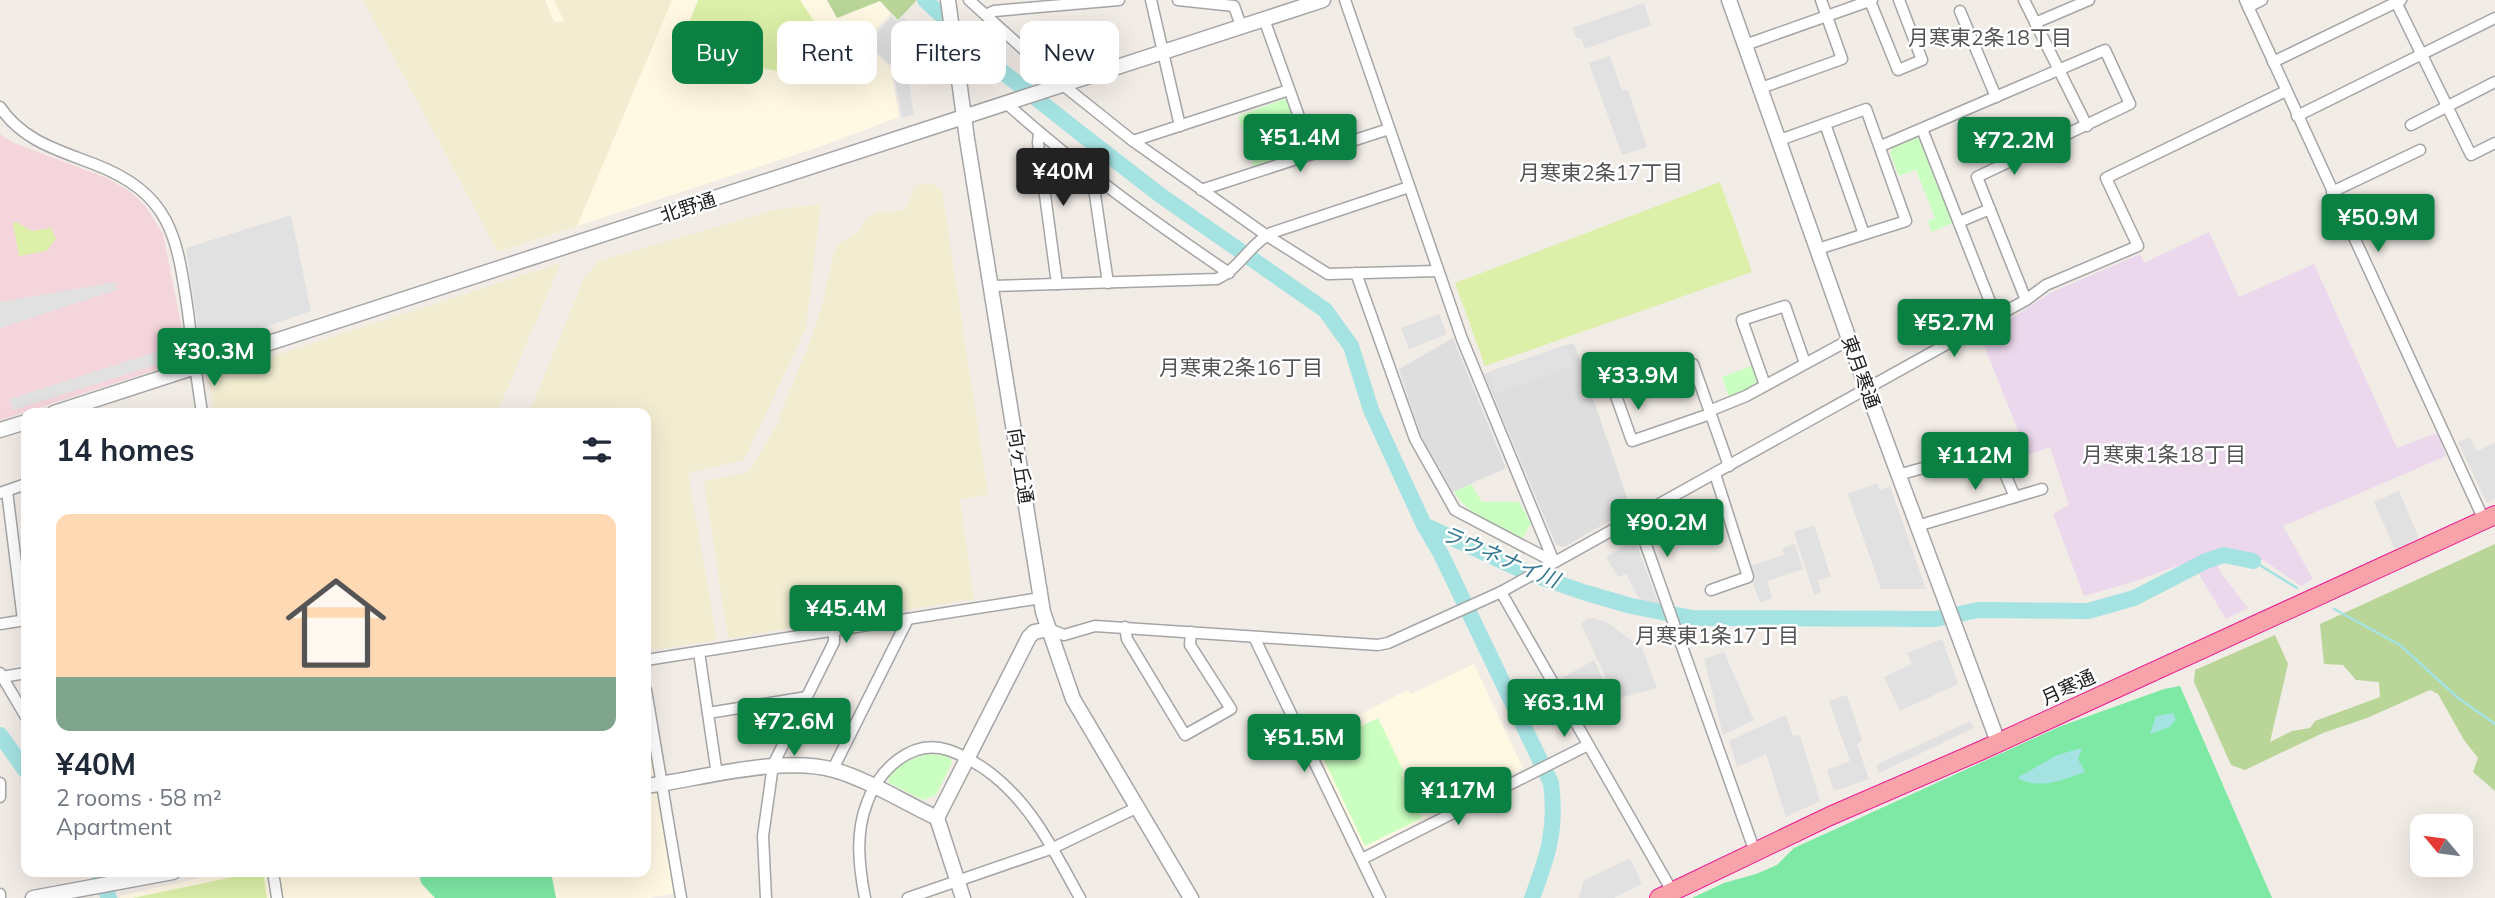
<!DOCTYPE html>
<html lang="en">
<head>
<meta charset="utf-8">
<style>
  body { margin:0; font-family:Mulish,"Noto Sans JP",sans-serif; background:#f2f2f3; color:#1f2937; height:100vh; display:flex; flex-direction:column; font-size:26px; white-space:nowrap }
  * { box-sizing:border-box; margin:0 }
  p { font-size:23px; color:#747a83 }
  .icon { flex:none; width:38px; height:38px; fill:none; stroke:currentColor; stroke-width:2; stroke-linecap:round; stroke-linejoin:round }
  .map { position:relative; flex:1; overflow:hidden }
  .details { position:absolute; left:21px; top:408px; width:630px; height:469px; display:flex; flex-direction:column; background:#fff; border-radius:14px; box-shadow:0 7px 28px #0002 }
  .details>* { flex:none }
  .guide { position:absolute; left:672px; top:21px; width:665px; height:63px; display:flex; gap:14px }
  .needle { width:46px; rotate:299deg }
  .buttons { position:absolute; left:2410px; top:814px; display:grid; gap:14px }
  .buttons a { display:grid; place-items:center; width:63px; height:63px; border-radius:14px; background:#fff; box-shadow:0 7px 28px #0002; font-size:35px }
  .price { position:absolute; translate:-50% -60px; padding:0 16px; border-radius:7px; background:#0b8043; color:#fff; font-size:23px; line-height:46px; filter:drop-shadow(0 2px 4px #0008) }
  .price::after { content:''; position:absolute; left:50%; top:42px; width:21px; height:16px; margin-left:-10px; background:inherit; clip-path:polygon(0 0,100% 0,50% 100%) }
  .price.selected { background:#222; color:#fff }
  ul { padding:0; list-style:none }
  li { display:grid; align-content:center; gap:14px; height:371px; padding:0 35px }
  li span { display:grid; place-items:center; height:217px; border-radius:14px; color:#555 }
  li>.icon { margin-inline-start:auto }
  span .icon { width:126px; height:126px; fill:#fffc; stroke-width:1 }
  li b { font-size:30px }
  h2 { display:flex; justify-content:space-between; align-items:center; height:84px; padding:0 35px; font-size:30px }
  .tag { padding:0 24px; border-radius:14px; background:#fff; box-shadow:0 7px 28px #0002; font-size:24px; line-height:63px }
  .tag.selected { background:#0b8043; color:#fff }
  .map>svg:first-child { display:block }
  .residential { fill:#dfdede }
  .commercial { fill:#f4d5db }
  .industrial { fill:#ebd8ec }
  .education { fill:#fff8e3 }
  .farmland { fill:#f2ecd1 }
  .grass { fill:#ddf0a9 }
  .forest { fill:#b9d598 }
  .park { fill:#cbffc1 }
  .pitch { fill:#7ee8a5 }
  .parking { fill:#e1e1e1 }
  .water { fill:#a4e3e2 }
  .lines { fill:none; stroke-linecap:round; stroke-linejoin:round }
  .stream { stroke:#a4e3e2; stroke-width:2.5 }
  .river { stroke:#a4e3e2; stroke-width:16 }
  .minor-casing { stroke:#a5a5a5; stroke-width:13 }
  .tertiary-casing { stroke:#a5a5a5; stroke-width:17 }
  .trunk-casing { stroke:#ec1894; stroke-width:20 }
  .minor { stroke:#fff; stroke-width:10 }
  .tertiary { stroke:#fff; stroke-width:14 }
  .trunk { stroke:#f8a3aa; stroke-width:18 }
  .labels { text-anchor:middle; stroke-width:5; stroke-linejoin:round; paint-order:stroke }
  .street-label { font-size:19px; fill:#212121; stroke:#fff }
  .neighbourhood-label { font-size:21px; fill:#545454; stroke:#fff }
  .water-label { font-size:21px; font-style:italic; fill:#367990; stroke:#fff }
</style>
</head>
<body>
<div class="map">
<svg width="2495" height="898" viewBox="0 0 2495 898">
  <rect width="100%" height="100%" fill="#f2ece7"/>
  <g class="residential">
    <path d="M1453,338L1506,468L1453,492L1420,434L1399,369Z"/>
    <path d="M1574,343L1631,509L1564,547L1556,545L1484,374Z"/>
  </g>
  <path class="commercial" d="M0,134L14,143L107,178L132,193L146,207L163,234L188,360L0,420Z"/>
  <path class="industrial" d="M2209,232L2239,297L2314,264L2397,448L2437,433L2446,456L2283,526L2313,579L2301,586L2266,562L2241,551L2227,549L2212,552L2221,573L2248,608L2226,619L2191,561L2133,582L2084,596L2053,514L2069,505L2050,447L2028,455L1981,338L2050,293L2140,254L2144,263Z"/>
  <g class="education">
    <path d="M364,0H880L890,14L864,42L891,69L899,117L822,146L498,252Z"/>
    <path d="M1474,664L1523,768L1365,849L1361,847L1312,740L1407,690L1411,694Z"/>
    <path d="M646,704L680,892L650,898H120V896L225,872H646Z"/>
  </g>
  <g class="farmland">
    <path d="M363,0H545L554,22L564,21L554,0H672L577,226L498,252Z"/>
    <path d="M924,183L935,185L942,190L988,494L960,500L974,599L778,630L728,639L704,481L749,472L780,420L779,417L812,337L822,306L833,256L839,243L858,232L866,219L876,212L901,211L907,207L915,186Z"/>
    <path d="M821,204L806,328L744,460L688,473L717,640L646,651V413H529L584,278L599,261L774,210Z"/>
    <path d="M561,263L497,413H214L208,377Z"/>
  </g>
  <g class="grass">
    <path d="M698,0H800L839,60L837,66L816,79L678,51Z"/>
    <path d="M1720,182L1752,272L1485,366L1455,283Z"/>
    <path d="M16,222L32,231L51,228L56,239L46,251L19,256L13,223Z"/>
    <path d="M257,872H263L267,898H133Z"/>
  </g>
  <g class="forest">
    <path d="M827,0H917L898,20L880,1L837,18Z"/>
    <path d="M2495,544V791L2473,772L2478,758L2464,740L2438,694L2430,690L2367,718L2323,733L2245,770L2231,765L2194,682L2195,670L2275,635L2288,664L2270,742L2292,731L2310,728L2315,721L2380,697L2379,682L2356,680L2343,665L2324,664L2320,624Z"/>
  </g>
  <g class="park">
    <path d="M1285,99L1289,101L1306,148L1304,151L1254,167L1238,116Z"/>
    <path d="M1918,137L1955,222L1932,232L1928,221L1935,218L1916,170L1899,176L1890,153L1892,148Z"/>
    <path d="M1754,365L1760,381C1753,390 1740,394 1729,397L1722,377Z"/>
    <path d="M1471,484L1482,502H1519L1531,523L1522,539C1498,527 1468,516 1454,492Z"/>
    <path d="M1378,718L1404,772L1401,774L1422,818L1365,846L1318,747Z"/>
    <path d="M930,754L949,756L952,763L936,795L923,800L889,783L888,776C901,763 912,757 930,754Z"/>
  </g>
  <g class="pitch">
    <path d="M2180,686L2272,898H1692L1724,883L1756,874L1777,865L1794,848L2061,726L2164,689Z"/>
    <path d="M419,872H551L556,898H435L421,883Z"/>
  </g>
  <g class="parking">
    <path d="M1644,3L1651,25L1585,49L1581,38L1577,39L1572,28Z"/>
    <path d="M892,16L897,22L903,17L942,53L938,57L905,63L914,115L902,118L892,66L868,43Z"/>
    <path d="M1610,56L1622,91L1628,90L1647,147L1622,155L1589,63Z"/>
    <path d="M291,215L311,311L201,349L186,248Z"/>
    <path d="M116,282L117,290L0,328V302Z"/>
    <path d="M1439,314L1447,334L1409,349L1401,328Z"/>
    <path d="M181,344L185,356L13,410L10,399Z"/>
    <path d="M1566,345L1573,366L1495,393L1488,372Z"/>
    <path d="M2470,437L2477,451L2495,443V499L2487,503L2458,442Z"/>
    <path d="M1877,483L1880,490L1890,486L1926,589H1881L1848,494Z"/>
    <path d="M2399,491L2419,538L2395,549L2374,502Z"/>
    <path d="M1814,525L1831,577L1818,580L1821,592L1814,595L1794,532Z"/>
    <path d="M1635,541L1660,607L1641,602L1626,574L1618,577L1606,557Z"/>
    <path d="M1795,544L1803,569L1767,581L1772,598L1760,603L1752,581L1756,580L1751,566L1784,555L1782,548Z"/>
    <path d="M1589,618H1595L1609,624L1642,648L1657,688L1616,699L1581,624Z"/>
    <path d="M1942,639L1958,684L1900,711L1884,677L1912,664L1907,653Z"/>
    <path d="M1724,652L1754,720L1723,735L1704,659Z"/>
    <path d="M1594,660L1613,701L1581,720L1559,680Z"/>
    <path d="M1847,695L1862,741L1857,744L1869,779L1834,791L1827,770L1850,761L1829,701Z"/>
    <path d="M1786,715L1793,736L1800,735L1820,801L1786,817L1766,754L1737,767L1729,741Z"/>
    <path d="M1970,721L1974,728L1879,773L1876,765Z"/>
    <path d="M1630,858L1642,884L1614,898H1579L1584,880Z"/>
  </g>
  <g class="water">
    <path d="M2173,713L2176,719L2170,727L2150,734L2156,716Z"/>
    <path d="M2082,748L2078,759L2085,772C2062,780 2041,790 2017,778L2057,755Z"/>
  </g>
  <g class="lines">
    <g class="stream">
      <path d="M2253,561L2297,588"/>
      <path d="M2334,609L2400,645L2457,697L2495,724"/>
    </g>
    <g class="river">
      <path d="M925,0L994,65L1080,133L1160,195L1325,310L1351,346L1371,410L1424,525L1441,554L1551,783C1557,829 1548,856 1532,898"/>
      <path d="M1424,525L1526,572L1583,592L1631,606L1692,618L1936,619L1978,610L2088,611L2134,598L2206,561L2224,555L2253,561"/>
      <path d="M0,735L26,771"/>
      <path d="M98,872L109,898"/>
    </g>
    <defs>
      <g id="minor">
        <path d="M969,0L1063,85L1133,141L1266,235L1328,274L1437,271"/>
        <path d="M1151,0L1180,126"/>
        <path d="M1178,0L1234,6L1241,26"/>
        <path d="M1345,0L1462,339L1554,562"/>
        <path d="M2024,0L2087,126"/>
        <path d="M2245,0L2484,520"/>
        <path d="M2395,0L2471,155L2495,143"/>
        <path d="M1870,1L1898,70L1922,60L1899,0"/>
        <path d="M2248,7L2262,0"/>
        <path d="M1960,11L1996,97"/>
        <path d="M986,15L994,11L1119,0"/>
        <path d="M1264,19L1312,153"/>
        <path d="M2035,23L2089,0"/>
        <path d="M1745,45L1872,0"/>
        <path d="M2273,62L2401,0"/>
        <path d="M1761,88L1842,59L1821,0"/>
        <path d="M1006,103C1076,166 1151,220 1229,273"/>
        <path d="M0,107C23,141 58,150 94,164C172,194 177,237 188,312C192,346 197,379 202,413"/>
        <path d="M2297,116L2495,18"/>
        <path d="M1825,124L1864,234"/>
        <path d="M2411,125L2495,82"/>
        <path d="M1922,129L1996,317"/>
        <path d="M1039,133L1038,143L1057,284"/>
        <path d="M1780,140L1866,109L1906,221L1818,249"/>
        <path d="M1133,141L1289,90"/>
        <path d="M1881,146L2105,50L2130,104L1977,177L2026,300"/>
        <path d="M1095,179L1094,188L1108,283"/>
        <path d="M1201,190L1389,129"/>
        <path d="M2332,192L2420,150"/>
        <path d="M1959,222L1990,209"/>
        <path d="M1356,273L1415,439L1455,510L1554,562"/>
        <path d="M993,286L1217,279C1239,269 1250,244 1271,233L1409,187"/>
        <path d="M1765,385L1742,320L1785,306L1805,363"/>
        <path d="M1709,411L1746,396L1849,340"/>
        <path d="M1710,414L1632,441L1615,393L1693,364L1729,466"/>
        <path d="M1898,475L1994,448L2015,497"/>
        <path d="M7,491L23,620"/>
        <path d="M0,493L26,484"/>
        <path d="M1636,517L1755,852"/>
        <path d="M1917,526L2042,489"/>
        <path d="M1711,590L1748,577L1715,474"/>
        <path d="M1501,592L1672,891"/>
        <path d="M0,624L26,620"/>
        <path d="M1125,627L1127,639L1185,735L1231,709L1190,645L1191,632"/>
        <path d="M1049,629L1064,635L1095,626L1378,645L1388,643L1501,592L2026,300L2046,285L2138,246L2106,178L2286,91"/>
        <path d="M1254,637L1380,898"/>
        <path d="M699,652L717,775"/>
        <path d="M646,660L1041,598"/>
        <path d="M0,673L26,717"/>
        <path d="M2,677L26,673"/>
        <path d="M646,690L681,898"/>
        <path d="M708,713L807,697"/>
        <path d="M833,769L908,619"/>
        <path d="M0,783V797"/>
        <path d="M1362,859L1588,745"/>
        <path d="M273,872L277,898"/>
        <path d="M0,894V898"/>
        <path d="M766,898L763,836L773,765L834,642V631"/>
        <path d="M865,898C859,867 855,833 867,803C878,771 911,738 948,750C963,755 982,766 994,776C1034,808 1056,855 1080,898"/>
        <path d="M908,898L1053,848L1136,808"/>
      </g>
      <g id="tertiary">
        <path d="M948,0L967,139L1043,612L1073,699L1191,898"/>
        <path d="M1729,0L1867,390L1998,742"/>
        <path d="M54,413L1323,0"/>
        <path d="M0,430L26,422"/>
        <path d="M646,786C699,779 783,755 834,770C867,779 905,803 937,818L1029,637L1034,632L1049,629"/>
        <path d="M937,818L963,898"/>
        <path d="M33,898L173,872"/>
      </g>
      <path id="trunk" d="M1659,898L1830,816L1980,751L2495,515"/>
    </defs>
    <use href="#minor" class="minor-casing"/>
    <use href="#tertiary" class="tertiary-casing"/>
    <use href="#trunk" class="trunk-casing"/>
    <use href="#minor" class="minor"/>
    <use href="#tertiary" class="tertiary"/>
    <use href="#trunk" class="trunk"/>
  </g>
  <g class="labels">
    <g class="street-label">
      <text transform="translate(688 207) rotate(-18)" y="7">北野通</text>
      <text transform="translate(1861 372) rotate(70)" y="7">東月寒通</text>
      <text transform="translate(1021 466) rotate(81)" y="7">向ヶ丘通</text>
      <text transform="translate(2068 687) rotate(-25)" y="7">月寒通</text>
    </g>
    <g class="neighbourhood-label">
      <text x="1990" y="45">月寒東2条18丁目</text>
      <text x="1601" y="180">月寒東2条17丁目</text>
      <text x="1241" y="375">月寒東2条16丁目</text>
      <text x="2164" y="462">月寒東1条18丁目</text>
      <text x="1717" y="643">月寒東1条17丁目</text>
    </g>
    <g class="water-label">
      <text transform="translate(1500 557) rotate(23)" y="7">ラウネナイ川</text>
    </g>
  </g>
</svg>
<div class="buttons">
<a><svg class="needle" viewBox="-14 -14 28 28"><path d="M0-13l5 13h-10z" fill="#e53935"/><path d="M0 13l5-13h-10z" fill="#747a83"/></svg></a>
</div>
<b class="price" style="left:1300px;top:174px">¥51.4M</b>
<b class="price" style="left:2014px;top:177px">¥72.2M</b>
<b class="price selected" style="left:1063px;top:208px">¥40M</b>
<b class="price" style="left:2378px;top:254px">¥50.9M</b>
<b class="price" style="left:1954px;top:359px">¥52.7M</b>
<b class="price" style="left:214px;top:388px">¥30.3M</b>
<b class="price" style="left:1638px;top:412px">¥33.9M</b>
<b class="price" style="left:1975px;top:492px">¥112M</b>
<b class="price" style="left:1667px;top:559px">¥90.2M</b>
<b class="price" style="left:846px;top:645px">¥45.4M</b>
<b class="price" style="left:1564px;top:739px">¥63.1M</b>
<b class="price" style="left:794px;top:758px">¥72.6M</b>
<b class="price" style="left:1304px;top:774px">¥51.5M</b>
<b class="price" style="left:1458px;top:827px">¥117M</b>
<div class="guide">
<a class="tag selected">Buy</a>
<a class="tag">Rent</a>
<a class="tag">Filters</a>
<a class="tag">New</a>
</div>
<section class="details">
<h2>14 homes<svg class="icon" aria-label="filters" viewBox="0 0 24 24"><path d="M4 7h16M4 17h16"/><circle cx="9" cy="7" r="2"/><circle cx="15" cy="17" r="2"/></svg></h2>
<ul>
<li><span style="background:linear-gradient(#ffd9b3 75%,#7fa58c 0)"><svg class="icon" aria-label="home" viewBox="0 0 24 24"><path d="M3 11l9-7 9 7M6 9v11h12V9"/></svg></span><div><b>¥40M</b><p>2 rooms · 58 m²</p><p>Apartment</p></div></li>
</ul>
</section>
</div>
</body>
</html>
